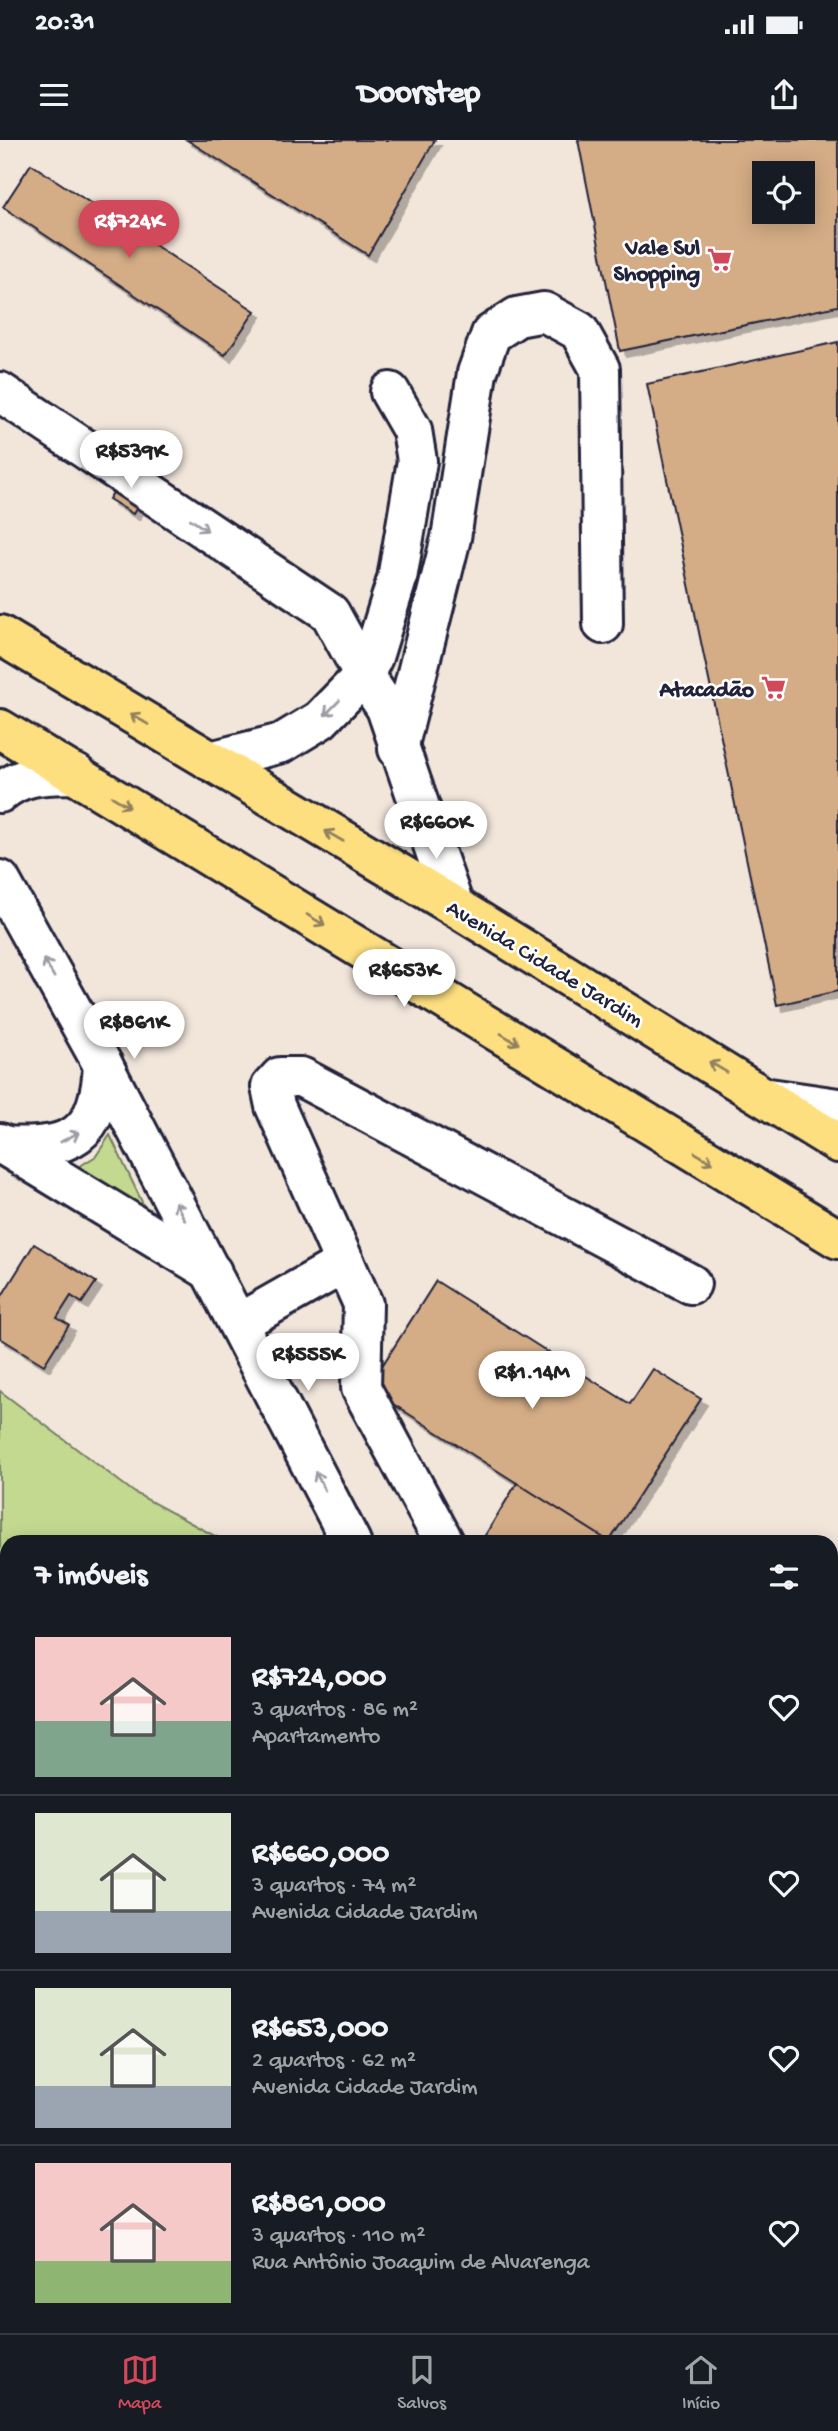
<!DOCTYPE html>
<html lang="pt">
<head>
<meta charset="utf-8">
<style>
  body { margin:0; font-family:"Gochi Hand",sans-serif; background:#242831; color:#f1f3f6; height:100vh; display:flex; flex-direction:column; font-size:26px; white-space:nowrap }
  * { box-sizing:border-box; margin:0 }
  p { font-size:23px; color:#9ea1a6 }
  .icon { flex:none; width:38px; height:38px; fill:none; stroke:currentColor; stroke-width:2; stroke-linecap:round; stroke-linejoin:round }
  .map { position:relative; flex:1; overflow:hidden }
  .drawer { position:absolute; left:0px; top:1395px; width:838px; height:800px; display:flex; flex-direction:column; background:#171b24; border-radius:21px 21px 0 0; box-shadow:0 4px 18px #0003 }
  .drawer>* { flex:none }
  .fabs { position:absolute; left:752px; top:21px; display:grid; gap:14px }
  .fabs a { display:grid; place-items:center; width:63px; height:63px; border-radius:0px; background:#171b24; box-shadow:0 4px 18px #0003; font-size:35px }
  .price { position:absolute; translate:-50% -60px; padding:0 16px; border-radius:24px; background:#fff; color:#222; font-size:23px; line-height:46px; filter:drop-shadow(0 2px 4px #0008) }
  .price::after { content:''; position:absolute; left:50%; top:42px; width:21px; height:16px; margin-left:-10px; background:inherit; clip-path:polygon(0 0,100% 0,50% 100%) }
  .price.current { background:#d1495b; color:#fff }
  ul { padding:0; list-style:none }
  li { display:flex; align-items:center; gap:21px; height:175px; padding:0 35px }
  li+li { border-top:2px solid #363941 }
  li span { display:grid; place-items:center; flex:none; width:196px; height:140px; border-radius:0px; color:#555 }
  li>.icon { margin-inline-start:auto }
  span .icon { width:84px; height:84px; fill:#fffc; stroke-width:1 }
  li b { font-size:30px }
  h2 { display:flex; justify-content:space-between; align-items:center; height:84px; padding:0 35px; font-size:30px }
  .status { display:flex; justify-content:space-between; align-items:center; height:49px; padding:0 35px; background:#171b24; direction:ltr }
  .status svg { height:19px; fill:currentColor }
  header { display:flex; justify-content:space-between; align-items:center; height:91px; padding:0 35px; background:#171b24; font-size:32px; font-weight:700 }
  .menu { display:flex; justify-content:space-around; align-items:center; height:98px; border-top:2px solid #363941; background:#171b24; font-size:19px; color:#9ea1a6 }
  .menu a { display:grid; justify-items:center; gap:4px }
  .menu .current { color:#d1495b }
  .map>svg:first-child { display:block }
  .green { fill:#c3d98f; stroke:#727e65; stroke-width:2 }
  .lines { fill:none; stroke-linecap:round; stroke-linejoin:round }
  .stream { stroke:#60919f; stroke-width:10 }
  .building { fill:#d4ad86; stroke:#22223b; stroke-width:2; fill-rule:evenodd; filter:url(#shadow) }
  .minor-casing { stroke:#22223b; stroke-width:44 }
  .major-casing { stroke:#22223b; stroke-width:44 }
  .highway-casing { stroke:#22223b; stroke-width:44 }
  .minor { stroke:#fff; stroke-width:38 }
  .major { stroke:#fedf80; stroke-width:38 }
  .highway { stroke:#fedf80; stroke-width:38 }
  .oneway { stroke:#9c9ca7 }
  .oneway2 { stroke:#90805e }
  .labels { text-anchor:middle; stroke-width:5; stroke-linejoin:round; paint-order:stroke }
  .poi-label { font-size:23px; font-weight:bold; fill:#22223b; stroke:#fff; text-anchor:end }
  .street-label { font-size:23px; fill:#22223b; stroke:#fff }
</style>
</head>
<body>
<div class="status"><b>20:31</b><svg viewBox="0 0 49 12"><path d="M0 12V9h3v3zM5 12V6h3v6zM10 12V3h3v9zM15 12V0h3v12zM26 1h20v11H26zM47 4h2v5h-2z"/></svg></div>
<header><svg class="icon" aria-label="menu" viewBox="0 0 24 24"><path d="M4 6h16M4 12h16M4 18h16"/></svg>Doorstep<svg class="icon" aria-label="share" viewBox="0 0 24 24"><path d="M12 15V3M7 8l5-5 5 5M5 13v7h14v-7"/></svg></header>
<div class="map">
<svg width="838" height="2193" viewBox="0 0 838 2193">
  <defs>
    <filter id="shadow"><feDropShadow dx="6" dy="6" stdDeviation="0" flood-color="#0004"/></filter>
  </defs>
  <rect width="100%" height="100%" fill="#f2e6db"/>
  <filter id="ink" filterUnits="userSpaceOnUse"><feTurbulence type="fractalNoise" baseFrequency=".0143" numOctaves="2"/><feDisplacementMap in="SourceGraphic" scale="14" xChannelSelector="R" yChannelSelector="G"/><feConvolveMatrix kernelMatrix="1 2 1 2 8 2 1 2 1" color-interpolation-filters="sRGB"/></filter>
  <g filter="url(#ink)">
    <g class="green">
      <path d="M110,995L153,1085L69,1033L96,1016Z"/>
      <path d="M0,1251L135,1353L226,1402H7V1419L0,1414Z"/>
      <path d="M7,1850V2143L0,2154V1859Z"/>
    </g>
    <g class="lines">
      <g class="stream">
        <path d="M0,1539L7,1543"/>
        <path d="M831,2051L838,2055"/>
      </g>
    </g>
    <g class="building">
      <path d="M187,0H435L368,115Z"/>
      <path d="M578,0H838V166L620,211ZM765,33H803V72H765Z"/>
      <path d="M31,24L255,171L225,215L3,67Z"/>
      <path d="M838,202V851L777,865L647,244Z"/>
      <path d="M130,326L153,340L133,374L109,359Z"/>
      <path d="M34,1104L96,1142L82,1163L71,1156L57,1178L69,1185L44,1225L0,1198V1159Z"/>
      <path d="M436,1141L630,1264L653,1229L701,1259L609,1402L368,1248Z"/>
      <path d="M517,1343L610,1402H481Z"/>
      <path d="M831,1542L838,1546V1568L831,1578Z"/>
      <path d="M95,2188H247L244,2193H99Z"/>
    </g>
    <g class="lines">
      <defs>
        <g id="minor">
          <path d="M0,252L330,473L364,535L320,580L282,603L210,621"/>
          <path d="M390,252L412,290L417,321L397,439L373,517L364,535L386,568L454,766"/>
          <path d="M398,609L451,398L477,233L491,194L517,177L544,172L579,191L600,229L603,484"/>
          <path d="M0,653C23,633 46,635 76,634"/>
          <path d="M0,740L103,925L351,1402"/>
          <path d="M769,958L838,968"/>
          <path d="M0,1003L212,1132"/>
          <path d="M4,1006C71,1010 99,997 103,925"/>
          <path d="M239,1183L345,1123"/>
          <path d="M444,1402L361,1248L363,1164L275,966L271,947L280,937H301L691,1144"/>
          <path d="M564,2193L567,2188"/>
        </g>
        <g id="major">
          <path d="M0,495L454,766L838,1003"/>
          <path d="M0,589L838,1099"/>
          <path d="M0,1724L7,1728"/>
        </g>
        <g id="highway">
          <path d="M0,1455L7,1459"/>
          <path d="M0,1623L7,1627"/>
          <path d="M831,1887L838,1891"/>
          <path d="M831,1942L838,1946"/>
          <path d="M831,2139L838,2143"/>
          <path d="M685,2188L692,2193"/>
          <path d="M803,2188L813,2193"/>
        </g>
      </defs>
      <use href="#minor" class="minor-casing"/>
      <use href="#major" class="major-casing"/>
      <use href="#highway" class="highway-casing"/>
      <use href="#minor" class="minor"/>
      <use href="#major" class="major"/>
      <use href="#highway" class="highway"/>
    </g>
    <defs><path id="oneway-shaft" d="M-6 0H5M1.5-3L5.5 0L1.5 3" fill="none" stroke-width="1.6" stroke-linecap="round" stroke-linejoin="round" transform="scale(1.75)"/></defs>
    <g class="oneway">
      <use href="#oneway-shaft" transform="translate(199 385) rotate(34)"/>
      <use href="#oneway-shaft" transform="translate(332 568) rotate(135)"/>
      <use href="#oneway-shaft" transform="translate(49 828) rotate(-119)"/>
      <use href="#oneway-shaft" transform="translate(70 997) rotate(-28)"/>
      <use href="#oneway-shaft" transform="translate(180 1071) rotate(-118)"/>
      <use href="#oneway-shaft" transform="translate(320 1341) rotate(-117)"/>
    </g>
    <g class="oneway2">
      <use href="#oneway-shaft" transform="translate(139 579) rotate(-149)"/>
      <use href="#oneway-shaft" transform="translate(121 662) rotate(31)"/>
      <use href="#oneway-shaft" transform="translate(334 696) rotate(-150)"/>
      <use href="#oneway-shaft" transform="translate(316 780) rotate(31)"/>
      <use href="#oneway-shaft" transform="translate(510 899) rotate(31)"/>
      <use href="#oneway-shaft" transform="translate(718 927) rotate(-149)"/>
      <use href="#oneway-shaft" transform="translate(704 1018) rotate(31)"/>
    </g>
  </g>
  <defs>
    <symbol id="supermarket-bare" viewBox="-9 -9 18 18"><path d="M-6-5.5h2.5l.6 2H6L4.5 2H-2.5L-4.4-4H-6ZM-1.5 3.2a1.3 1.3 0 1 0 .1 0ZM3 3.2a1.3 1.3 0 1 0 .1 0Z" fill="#d1495b" stroke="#fff" stroke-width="2.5" paint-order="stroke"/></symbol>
  </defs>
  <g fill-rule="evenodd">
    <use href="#supermarket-bare" x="702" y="102" width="35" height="35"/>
    <use href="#supermarket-bare" x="756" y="530" width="35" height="35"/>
  </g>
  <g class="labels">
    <g class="poi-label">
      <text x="700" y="114">Vale Sul<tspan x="700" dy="26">Shopping</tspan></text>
      <text x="754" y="556">Atacadão</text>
    </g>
    <g class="street-label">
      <text transform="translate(546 822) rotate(31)" y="8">Avenida Cidade Jardim</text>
    </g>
  </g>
</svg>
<div class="fabs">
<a><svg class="icon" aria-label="locate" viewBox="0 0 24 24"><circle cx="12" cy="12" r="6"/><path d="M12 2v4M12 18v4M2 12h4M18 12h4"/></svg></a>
</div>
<b class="price current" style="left:129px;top:120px">R$724K</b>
<b class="price" style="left:131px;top:350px">R$539K</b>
<b class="price" style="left:436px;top:721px">R$660K</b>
<b class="price" style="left:404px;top:869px">R$653K</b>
<b class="price" style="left:134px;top:921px">R$861K</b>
<b class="price" style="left:308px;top:1253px">R$555K</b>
<b class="price" style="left:532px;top:1271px">R$1.14M</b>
<section class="drawer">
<h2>7 imóveis<svg class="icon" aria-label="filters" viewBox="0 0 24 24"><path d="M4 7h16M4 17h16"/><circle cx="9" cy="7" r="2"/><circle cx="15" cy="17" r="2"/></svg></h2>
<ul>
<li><span style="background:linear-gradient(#f6c9c9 60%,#7fa58c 0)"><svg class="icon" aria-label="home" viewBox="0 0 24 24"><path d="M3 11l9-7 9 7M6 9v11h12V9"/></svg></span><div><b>R$724,000</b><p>3 quartos · 86 m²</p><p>Apartamento</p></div><svg class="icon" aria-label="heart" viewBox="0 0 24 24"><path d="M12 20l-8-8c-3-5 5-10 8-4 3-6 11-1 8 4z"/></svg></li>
<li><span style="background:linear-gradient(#dfe7d0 70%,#9aa5b1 0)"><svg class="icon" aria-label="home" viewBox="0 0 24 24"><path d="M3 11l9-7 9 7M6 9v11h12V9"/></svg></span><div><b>R$660,000</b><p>3 quartos · 74 m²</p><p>Avenida Cidade Jardim</p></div><svg class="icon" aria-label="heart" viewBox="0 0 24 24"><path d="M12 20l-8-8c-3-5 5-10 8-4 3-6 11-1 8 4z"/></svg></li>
<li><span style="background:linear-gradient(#dfe7d0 70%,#9aa5b1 0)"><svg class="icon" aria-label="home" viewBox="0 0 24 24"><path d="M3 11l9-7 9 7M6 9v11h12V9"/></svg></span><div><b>R$653,000</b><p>2 quartos · 62 m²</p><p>Avenida Cidade Jardim</p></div><svg class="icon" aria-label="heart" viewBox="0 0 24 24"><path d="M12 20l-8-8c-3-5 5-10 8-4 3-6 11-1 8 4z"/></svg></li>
<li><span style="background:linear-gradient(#f6c9c9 70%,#8fb573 0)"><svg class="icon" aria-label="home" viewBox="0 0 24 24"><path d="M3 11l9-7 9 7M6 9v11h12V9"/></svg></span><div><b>R$861,000</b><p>3 quartos · 110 m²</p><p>Rua Antônio Joaquim de Alvarenga</p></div><svg class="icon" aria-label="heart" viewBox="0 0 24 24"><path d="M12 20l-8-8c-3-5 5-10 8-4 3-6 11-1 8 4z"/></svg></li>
</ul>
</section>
</div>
<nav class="menu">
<a class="current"><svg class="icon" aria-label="map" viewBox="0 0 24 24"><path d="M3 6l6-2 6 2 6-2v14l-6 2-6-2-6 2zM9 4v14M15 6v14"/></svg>Mapa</a>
<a><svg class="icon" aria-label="saved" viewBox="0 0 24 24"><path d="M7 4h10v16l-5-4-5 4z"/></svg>Salvos</a>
<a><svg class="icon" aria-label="home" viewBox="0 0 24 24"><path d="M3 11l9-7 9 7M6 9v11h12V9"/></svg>Início</a>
</nav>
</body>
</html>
